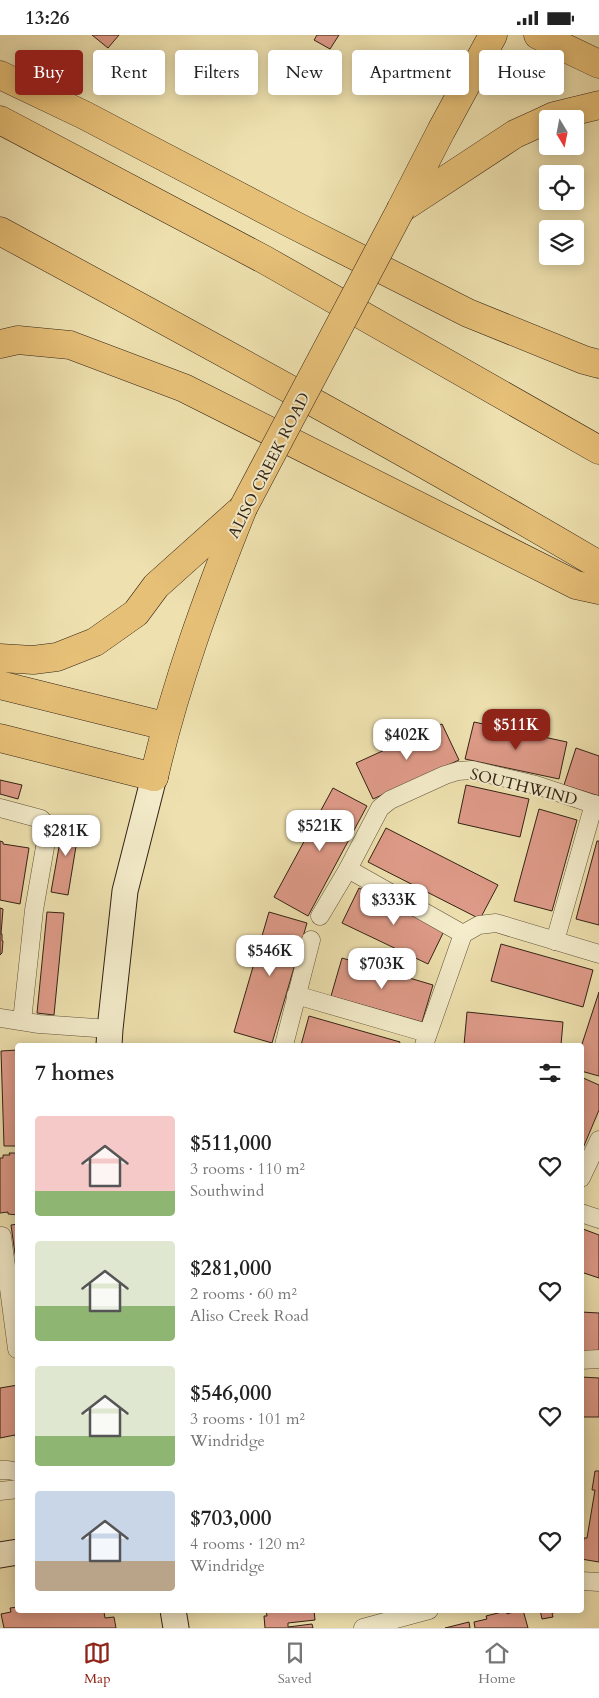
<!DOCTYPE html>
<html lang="en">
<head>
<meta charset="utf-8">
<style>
  body { margin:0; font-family:Cardo,serif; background:#f6f6f6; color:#222; height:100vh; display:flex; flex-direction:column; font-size:19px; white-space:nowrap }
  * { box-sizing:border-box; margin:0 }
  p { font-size:16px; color:#767676 }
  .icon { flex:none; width:28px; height:28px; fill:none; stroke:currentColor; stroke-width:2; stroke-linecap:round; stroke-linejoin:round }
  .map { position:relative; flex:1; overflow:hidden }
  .details { position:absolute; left:15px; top:1008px; width:569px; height:570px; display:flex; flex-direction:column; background:#fff; border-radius:5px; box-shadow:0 2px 12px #0003 }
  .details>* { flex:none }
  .banner { position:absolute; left:15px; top:15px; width:570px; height:45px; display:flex; gap:10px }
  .needle { width:32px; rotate:170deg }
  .tools { position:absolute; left:539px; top:75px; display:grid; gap:10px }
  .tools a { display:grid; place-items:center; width:45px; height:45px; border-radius:5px; background:#fff; box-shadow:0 2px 12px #0003; font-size:25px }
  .price { position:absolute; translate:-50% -42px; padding:0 11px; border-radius:10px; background:#fff; color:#222; font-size:16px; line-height:32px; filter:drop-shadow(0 1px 2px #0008) }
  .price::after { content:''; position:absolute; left:50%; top:30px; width:15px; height:11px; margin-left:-8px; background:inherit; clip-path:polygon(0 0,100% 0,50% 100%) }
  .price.active { background:#8f2418; color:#fff }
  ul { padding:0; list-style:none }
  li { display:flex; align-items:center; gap:15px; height:125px; padding:0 20px }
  li span { display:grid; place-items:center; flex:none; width:140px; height:100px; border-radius:5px; color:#555 }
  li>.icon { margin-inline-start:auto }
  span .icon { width:60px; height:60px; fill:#fffc; stroke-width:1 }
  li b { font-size:21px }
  h2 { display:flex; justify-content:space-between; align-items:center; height:60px; padding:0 20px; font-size:21px }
  .pill { padding:0 18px; border-radius:5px; background:#fff; box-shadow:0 2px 12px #0003; font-size:18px; line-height:45px }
  .pill.active { background:#8f2418; color:#fff }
  .status { display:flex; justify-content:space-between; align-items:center; height:35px; padding:0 25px; background:#fff; direction:ltr }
  .status svg { height:14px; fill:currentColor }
  .tabs { display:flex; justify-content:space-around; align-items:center; height:70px; border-top:1px solid #e0e0e0; background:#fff; font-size:14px; color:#767676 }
  .tabs a { display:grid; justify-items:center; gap:2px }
  .tabs .active { color:#8f2418 }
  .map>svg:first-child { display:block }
  .building { fill:#df9b89; stroke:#322214 }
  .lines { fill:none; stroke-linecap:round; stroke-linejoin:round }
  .street-casing { stroke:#61523b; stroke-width:19 }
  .secondary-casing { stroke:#322214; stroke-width:27 }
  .primary-casing { stroke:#322214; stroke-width:29 }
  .highway-casing { stroke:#322214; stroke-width:29 }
  .street { stroke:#f4eccb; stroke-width:18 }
  .secondary { stroke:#f4eccb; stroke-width:25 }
  .primary { stroke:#e7c078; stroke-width:28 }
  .highway { stroke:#e7c078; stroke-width:28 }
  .primary-bridge-casing { stroke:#322214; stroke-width:29; stroke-linecap:butt }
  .primary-bridge { stroke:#e7c078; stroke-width:28 }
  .labels { text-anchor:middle; stroke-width:4; stroke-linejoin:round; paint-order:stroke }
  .street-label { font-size:16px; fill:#322214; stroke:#f4eccb }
</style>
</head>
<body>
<div class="status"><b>13:26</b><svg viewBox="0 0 49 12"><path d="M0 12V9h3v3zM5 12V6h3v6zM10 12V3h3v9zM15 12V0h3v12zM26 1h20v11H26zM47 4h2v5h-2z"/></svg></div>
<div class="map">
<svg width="599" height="1593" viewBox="0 0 599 1593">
  <rect width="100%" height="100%" fill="#eee1af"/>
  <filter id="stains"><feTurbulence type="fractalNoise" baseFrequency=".004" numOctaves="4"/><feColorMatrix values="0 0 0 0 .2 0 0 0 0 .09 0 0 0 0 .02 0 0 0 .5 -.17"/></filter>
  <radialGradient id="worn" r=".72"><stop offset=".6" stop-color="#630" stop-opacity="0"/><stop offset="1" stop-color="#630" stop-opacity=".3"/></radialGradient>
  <g class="building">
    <path d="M92,0H119L108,13Z"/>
    <path d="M317,0H339L330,14L314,5Z"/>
    <path d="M474,687L567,707L559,744L465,724Z"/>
    <path d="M442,689L459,725L373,764L356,728Z"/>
    <path d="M576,713L599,721V761L564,750Z"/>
    <path d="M0,745L22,750L18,764L0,759Z"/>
    <path d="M466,750L529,764L520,802L458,788Z"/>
    <path d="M333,753L367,771L308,881L274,862Z"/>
    <path d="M539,774L577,785L552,876L514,866Z"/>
    <path d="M64,784L80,787L68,860L51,857Z"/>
    <path d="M386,793L498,850L480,884L368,827Z"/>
    <path d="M0,806L3,807V809L29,813L20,869L0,865Z"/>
    <path d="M597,806H599V890L576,884Z"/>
    <path d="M359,853L445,894L428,929L342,888Z"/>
    <path d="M0,873L3,874L1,899H2V906H3L2,918L0,920Z"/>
    <path d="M47,877L64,878L54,980L37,978Z"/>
    <path d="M269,877L307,888L272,1008L234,997Z"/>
    <path d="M501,909L593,935L583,972L491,946Z"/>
    <path d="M342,923L433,950L422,987L331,961Z"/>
    <path d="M599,957V1041L581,1036V1012Z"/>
    <path d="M467,977L563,987L561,1010H464Z"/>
    <path d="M309,981L400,1007L399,1010H301Z"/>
    <path d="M18,1015V1111H4L1,1016Z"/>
    <path d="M581,1042L599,1050V1075L581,1118Z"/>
    <path d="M9,1118H18V1180L8,1179V1177L0,1178V1123H3V1120H10Z"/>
    <path d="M18,1189V1240L11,1190Z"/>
    <path d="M583,1194L599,1200V1243L581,1237V1199Z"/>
    <path d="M581,1277L599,1278V1318L581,1317Z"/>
    <path d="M581,1342L599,1343V1382H581Z"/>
    <path d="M18,1350V1405H16L15,1400L0,1403V1353Z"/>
    <path d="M595,1436H599V1527L581,1524L584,1503H587L595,1455H592Z"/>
    <path d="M18,1572V1575H113L104,1577L105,1583L114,1582L116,1593H4L1,1579L11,1577L10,1573Z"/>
    <path d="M266,1575H314L315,1585L288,1588V1592L312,1589L313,1593H265L264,1581H267Z"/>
    <path d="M520,1575H523L528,1593H475L474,1587L487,1584L486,1581L506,1576L507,1579Z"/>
    <path d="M540,1575H563V1576L552,1578L553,1582L542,1584Z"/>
    <path d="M469,1587L470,1593H445Z"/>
  </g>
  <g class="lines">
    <defs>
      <g id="street">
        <path d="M0,773L41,784L46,789L48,795L34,875L22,986"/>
        <path d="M348,834L463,899"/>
        <path d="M320,881L348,834L380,773L390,765L445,740L458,736L472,735L536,750L599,771"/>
        <path d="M555,906L594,769"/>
        <path d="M296,960L427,998"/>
        <path d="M0,983L39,989L110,994"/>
        <path d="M284,1010L311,905"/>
        <path d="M424,1010L463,899L479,890L496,888L599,919"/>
        <path d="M581,1143L599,1105"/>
        <path d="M581,1178L599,1184"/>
        <path d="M2,1201L17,1314"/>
        <path d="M581,1325L599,1324"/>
        <path d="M0,1435H8L18,1437"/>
        <path d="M0,1456L18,1454"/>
        <path d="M581,1546L599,1547"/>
        <path d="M363,1593L429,1575"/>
      </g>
      <g id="secondary">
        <path d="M109,1010L110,994L125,856L154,742"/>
        <path d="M0,1520L18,1517"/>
        <path d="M173,1575L176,1593"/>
      </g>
      <g id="primary">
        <path d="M401,174L441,96L493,0"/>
        <path d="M154,742C175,650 208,560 243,473"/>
      </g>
      <g id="highway">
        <path d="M538,0L599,29"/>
        <path d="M0,40L84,80L290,188L468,278L584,325L599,329"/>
        <path d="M548,84L554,81L599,70"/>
        <path d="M0,85L265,225L599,415"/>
        <path d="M401,174L515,99L548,84"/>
        <path d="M0,196C201,305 402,414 599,530"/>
        <path d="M0,309L18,305L70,310L184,353L576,550L599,555"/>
        <path d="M0,623L33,625L57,622L95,607L136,578L156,551L243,473"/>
        <path d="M0,650L165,691"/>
        <path d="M0,703L154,742"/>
      </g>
    </defs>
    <use href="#street" class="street-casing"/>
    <use href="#secondary" class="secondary-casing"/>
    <use href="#primary" class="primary-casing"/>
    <use href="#highway" class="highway-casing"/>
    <use href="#street" class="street"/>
    <use href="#secondary" class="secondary"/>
    <use href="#primary" class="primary"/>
    <use href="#highway" class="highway"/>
    <defs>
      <path id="primary-bridge" d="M243,473L401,174"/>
    </defs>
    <use href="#primary-bridge" class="primary-bridge-casing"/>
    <use href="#primary-bridge" class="primary-bridge"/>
  </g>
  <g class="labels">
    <g class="street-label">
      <text transform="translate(268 430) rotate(-63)" y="6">ALISO CREEK ROAD</text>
      <text transform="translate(524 751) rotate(14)" y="6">SOUTHWIND</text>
    </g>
  </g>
  <rect width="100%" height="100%" filter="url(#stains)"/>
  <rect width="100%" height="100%" fill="url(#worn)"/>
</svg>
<div class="tools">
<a><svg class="needle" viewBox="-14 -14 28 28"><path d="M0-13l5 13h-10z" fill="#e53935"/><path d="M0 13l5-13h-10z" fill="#767676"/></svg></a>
<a><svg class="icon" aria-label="locate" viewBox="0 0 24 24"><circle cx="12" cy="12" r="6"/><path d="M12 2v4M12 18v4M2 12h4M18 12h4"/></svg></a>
<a><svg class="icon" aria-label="layers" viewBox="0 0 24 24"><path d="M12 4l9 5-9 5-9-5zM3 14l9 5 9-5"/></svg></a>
</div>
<b class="price active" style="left:516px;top:716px">$511K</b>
<b class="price" style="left:407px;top:726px">$402K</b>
<b class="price" style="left:320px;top:817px">$521K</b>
<b class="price" style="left:66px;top:822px">$281K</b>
<b class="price" style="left:394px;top:891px">$333K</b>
<b class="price" style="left:270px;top:942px">$546K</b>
<b class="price" style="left:382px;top:955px">$703K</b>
<div class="banner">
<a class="pill active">Buy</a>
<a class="pill">Rent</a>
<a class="pill">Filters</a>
<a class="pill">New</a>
<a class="pill">Apartment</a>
<a class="pill">House</a>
</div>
<section class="details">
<h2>7 homes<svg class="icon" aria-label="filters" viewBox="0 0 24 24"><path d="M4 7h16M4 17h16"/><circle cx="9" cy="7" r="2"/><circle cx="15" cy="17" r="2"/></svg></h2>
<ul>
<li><span style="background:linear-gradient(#f6c9c9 75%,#8fb573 0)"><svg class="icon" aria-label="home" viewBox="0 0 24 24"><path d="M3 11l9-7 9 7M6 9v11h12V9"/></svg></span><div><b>$511,000</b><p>3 rooms · 110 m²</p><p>Southwind</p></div><svg class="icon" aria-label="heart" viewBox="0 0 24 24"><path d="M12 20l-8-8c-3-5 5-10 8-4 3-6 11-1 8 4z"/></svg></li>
<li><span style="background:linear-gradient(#dfe7d0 65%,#8fb573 0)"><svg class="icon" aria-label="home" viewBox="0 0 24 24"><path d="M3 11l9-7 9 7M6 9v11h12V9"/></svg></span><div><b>$281,000</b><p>2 rooms · 60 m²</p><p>Aliso Creek Road</p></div><svg class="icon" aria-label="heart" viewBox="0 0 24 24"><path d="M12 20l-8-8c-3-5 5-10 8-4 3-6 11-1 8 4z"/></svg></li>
<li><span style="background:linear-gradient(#dfe7d0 70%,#8fb573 0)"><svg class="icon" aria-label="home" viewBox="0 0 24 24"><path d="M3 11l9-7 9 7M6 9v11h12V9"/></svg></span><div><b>$546,000</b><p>3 rooms · 101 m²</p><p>Windridge</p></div><svg class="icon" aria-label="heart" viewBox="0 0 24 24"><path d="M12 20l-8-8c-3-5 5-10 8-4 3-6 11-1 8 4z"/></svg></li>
<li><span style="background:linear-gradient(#c9d6e8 70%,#b9a48a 0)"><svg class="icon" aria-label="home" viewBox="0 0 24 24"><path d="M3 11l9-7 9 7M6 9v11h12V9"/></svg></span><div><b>$703,000</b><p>4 rooms · 120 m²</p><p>Windridge</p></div><svg class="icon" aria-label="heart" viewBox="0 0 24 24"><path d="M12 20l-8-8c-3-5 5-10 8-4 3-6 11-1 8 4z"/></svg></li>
</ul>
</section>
</div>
<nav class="tabs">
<a class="active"><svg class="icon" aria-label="map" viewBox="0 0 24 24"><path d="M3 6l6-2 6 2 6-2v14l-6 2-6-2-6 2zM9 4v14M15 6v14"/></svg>Map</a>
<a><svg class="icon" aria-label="saved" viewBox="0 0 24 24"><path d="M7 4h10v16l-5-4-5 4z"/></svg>Saved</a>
<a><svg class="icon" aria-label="home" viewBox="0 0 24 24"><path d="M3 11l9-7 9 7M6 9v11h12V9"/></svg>Home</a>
</nav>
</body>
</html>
